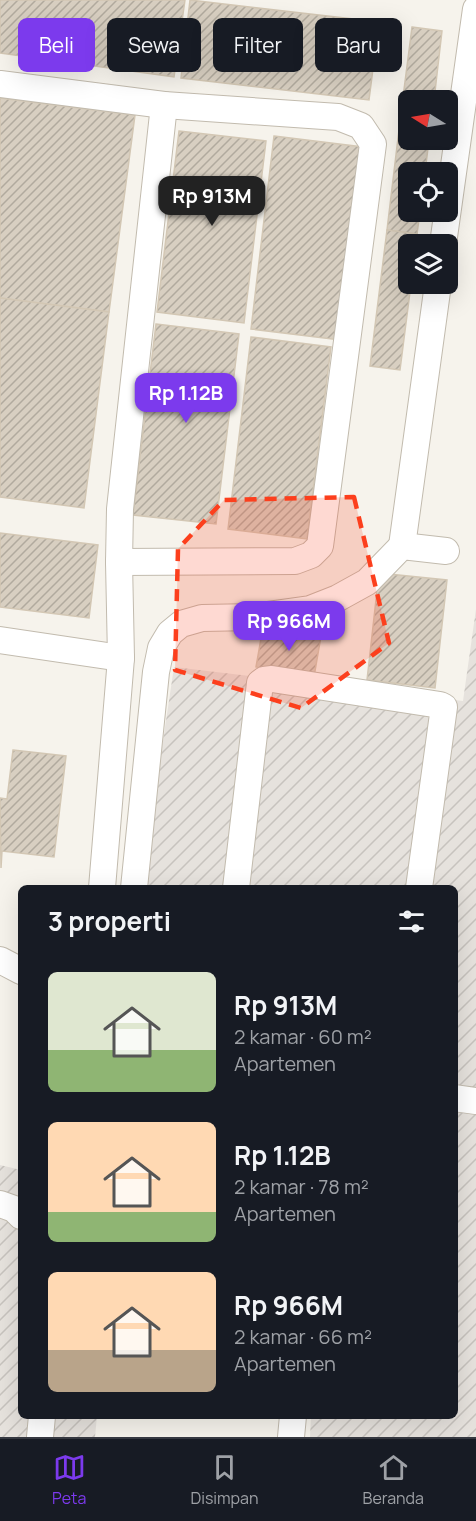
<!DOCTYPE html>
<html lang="id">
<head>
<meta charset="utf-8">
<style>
  body { margin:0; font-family:Manrope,sans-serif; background:#242831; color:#f1f3f6; height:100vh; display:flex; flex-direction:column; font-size:22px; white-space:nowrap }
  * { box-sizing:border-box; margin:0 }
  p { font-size:20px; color:#9ea1a6 }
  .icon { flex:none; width:33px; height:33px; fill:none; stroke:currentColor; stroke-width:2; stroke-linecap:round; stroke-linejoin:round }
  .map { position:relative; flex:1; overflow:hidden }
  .sheet { position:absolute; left:18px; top:885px; width:440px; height:534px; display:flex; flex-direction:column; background:#171b24; border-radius:9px; box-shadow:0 6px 24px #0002 }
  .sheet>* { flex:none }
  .hud { position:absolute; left:18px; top:18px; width:441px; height:54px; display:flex; gap:12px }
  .needle { width:39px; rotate:281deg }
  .tools { position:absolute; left:398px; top:90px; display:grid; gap:12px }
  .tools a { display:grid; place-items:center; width:60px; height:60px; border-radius:9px; background:#171b24; box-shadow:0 6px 24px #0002; font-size:30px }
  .price { position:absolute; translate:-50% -51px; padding:0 14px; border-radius:12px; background:#7c3aed; color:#fff; font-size:20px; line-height:39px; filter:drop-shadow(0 2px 3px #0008) }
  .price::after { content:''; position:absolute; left:50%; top:36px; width:18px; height:14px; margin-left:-9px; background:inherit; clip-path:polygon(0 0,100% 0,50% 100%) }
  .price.current { background:#222; color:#fff }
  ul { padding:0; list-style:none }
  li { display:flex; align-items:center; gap:18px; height:150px; padding:0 30px }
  li span { display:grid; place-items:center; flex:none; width:168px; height:120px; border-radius:9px; color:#555 }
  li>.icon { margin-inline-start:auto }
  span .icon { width:72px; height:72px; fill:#fffc; stroke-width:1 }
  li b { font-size:26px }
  h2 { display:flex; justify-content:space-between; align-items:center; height:72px; padding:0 30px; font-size:26px }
  .chip { padding:0 21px; border-radius:9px; background:#171b24; box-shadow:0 6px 24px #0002; font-size:21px; line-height:54px }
  .chip.current { background:#7c3aed; color:#fff }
  .menu { display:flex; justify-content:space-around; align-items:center; height:84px; border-top:2px solid #363941; background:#171b24; font-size:16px; color:#9ea1a6 }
  .menu a { display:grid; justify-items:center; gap:3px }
  .menu .current { color:#7c3aed }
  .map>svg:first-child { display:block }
  .industrial { fill:url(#industrial-furrows) }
  .building { fill:url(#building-hatch); stroke:#d3c7b4; stroke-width:1.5 }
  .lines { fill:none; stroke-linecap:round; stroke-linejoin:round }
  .minor-casing { stroke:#c2bbae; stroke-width:28 }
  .minor { stroke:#fff; stroke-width:26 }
  .marked { fill:#fc3f1d; fill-opacity:0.2; stroke:#fc3f1d; stroke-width:4.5; stroke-dasharray:12 8; stroke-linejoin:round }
</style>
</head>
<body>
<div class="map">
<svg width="476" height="1437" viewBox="0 0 476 1437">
  <defs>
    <pattern id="industrial-furrows" width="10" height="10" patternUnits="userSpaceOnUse" patternTransform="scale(1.5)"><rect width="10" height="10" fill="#e6e2dd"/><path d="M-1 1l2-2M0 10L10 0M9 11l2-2" fill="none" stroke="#c7c3be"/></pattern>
    <pattern id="building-hatch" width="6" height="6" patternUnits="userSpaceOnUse" patternTransform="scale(1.5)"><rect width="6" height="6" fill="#d8cfc1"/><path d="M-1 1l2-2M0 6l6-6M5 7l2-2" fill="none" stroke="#b1aa9e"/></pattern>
  </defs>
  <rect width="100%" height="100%" fill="#f6f3ec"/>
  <g class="industrial">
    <path d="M476,609V1437H310L311,1416H454V888H141L174,667L463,701Z"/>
    <path d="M0,1165L21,1170V1416H97L95,1437H0Z"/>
  </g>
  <g class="building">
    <path d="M0,0H185L174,77L0,53Z"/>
    <path d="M190,0L379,22L369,100L181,78Z"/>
    <path d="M412,27L442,31L434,100H408V114L401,113Z"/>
    <path d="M0,98L135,115L109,312L0,298Z"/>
    <path d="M401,113L408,114V140H429L425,172H408V212H420L417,234L387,230Z"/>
    <path d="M179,131L266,141L244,323L157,312Z"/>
    <path d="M274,136L363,147L340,340L251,329Z"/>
    <path d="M387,230L417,234L416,244H408V284H411L400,370L370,366Z"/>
    <path d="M0,298L109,312L84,508L0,497Z"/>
    <path d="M156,324L239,334L216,524L133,515Z"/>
    <path d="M251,337L331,347L307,539L228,529Z"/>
    <path d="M0,533L98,545L89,618L0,607Z"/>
    <path d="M379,573L447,580L435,688L367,680Z"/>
    <path d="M263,627L321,636L314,677L256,667Z"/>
    <path d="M13,750L66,756L54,857L2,851L1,868L0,798L7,799Z"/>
  </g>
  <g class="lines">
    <defs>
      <g id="minor">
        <path d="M0,84L164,105L338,117L361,126L373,144L320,546L311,555L295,561L119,562"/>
        <path d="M443,244L476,9"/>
        <path d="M402,546L438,284"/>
        <path d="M0,640L121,658"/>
        <path d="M102,888L121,658L119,562L120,509L164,105"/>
        <path d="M134,888L156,672L161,648L170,633L181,624L202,618L254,617L310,609L338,598L367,582L402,546L446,551"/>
        <path d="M236,888L260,683L264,680L272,679L440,705L444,707L419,888"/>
        <path d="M0,960L21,971"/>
        <path d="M454,1098L476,1101"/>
        <path d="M0,1204L14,1209L21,1216"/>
        <path d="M40,1437L42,1416"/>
        <path d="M291,1437L293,1416"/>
      </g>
    </defs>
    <use href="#minor" class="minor-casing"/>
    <use href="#minor" class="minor"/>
  </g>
  <path class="marked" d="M354,497L389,643L301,708L175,670L178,549L224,500Z"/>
</svg>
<div class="tools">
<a><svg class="needle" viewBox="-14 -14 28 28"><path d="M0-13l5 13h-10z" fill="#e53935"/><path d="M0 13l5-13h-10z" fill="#9ea1a6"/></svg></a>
<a><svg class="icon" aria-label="locate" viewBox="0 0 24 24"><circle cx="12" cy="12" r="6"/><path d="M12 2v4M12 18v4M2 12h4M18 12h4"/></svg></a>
<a><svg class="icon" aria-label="layers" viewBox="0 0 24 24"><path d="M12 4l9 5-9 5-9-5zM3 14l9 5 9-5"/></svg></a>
</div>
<b class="price current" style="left:212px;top:227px">Rp 913M</b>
<b class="price" style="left:186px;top:424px">Rp 1.12B</b>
<b class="price" style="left:289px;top:652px">Rp 966M</b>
<div class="hud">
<a class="chip current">Beli</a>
<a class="chip">Sewa</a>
<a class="chip">Filter</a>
<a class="chip">Baru</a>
</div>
<section class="sheet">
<h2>3 properti<svg class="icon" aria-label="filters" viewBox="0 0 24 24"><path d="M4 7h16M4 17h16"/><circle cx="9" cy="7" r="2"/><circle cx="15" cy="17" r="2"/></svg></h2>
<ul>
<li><span style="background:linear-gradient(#dfe7d0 65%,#8fb573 0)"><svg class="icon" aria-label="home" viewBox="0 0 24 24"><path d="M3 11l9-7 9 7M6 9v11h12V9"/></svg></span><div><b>Rp 913M</b><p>2 kamar · 60 m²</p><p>Apartemen</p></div></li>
<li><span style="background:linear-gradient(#ffd9b3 75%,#8fb573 0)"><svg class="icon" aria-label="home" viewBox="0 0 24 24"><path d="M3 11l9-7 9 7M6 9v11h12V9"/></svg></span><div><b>Rp 1.12B</b><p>2 kamar · 78 m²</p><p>Apartemen</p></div></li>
<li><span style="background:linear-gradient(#ffd9b3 65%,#b9a48a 0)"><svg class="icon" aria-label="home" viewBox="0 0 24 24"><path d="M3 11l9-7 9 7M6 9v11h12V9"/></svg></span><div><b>Rp 966M</b><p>2 kamar · 66 m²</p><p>Apartemen</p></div></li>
</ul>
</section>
</div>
<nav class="menu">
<a class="current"><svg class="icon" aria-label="map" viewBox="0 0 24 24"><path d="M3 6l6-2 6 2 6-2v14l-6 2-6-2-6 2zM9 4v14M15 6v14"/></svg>Peta</a>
<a><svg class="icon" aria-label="saved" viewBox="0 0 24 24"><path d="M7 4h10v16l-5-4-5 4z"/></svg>Disimpan</a>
<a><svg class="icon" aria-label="home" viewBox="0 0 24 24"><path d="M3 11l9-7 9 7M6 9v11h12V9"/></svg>Beranda</a>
</nav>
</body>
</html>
